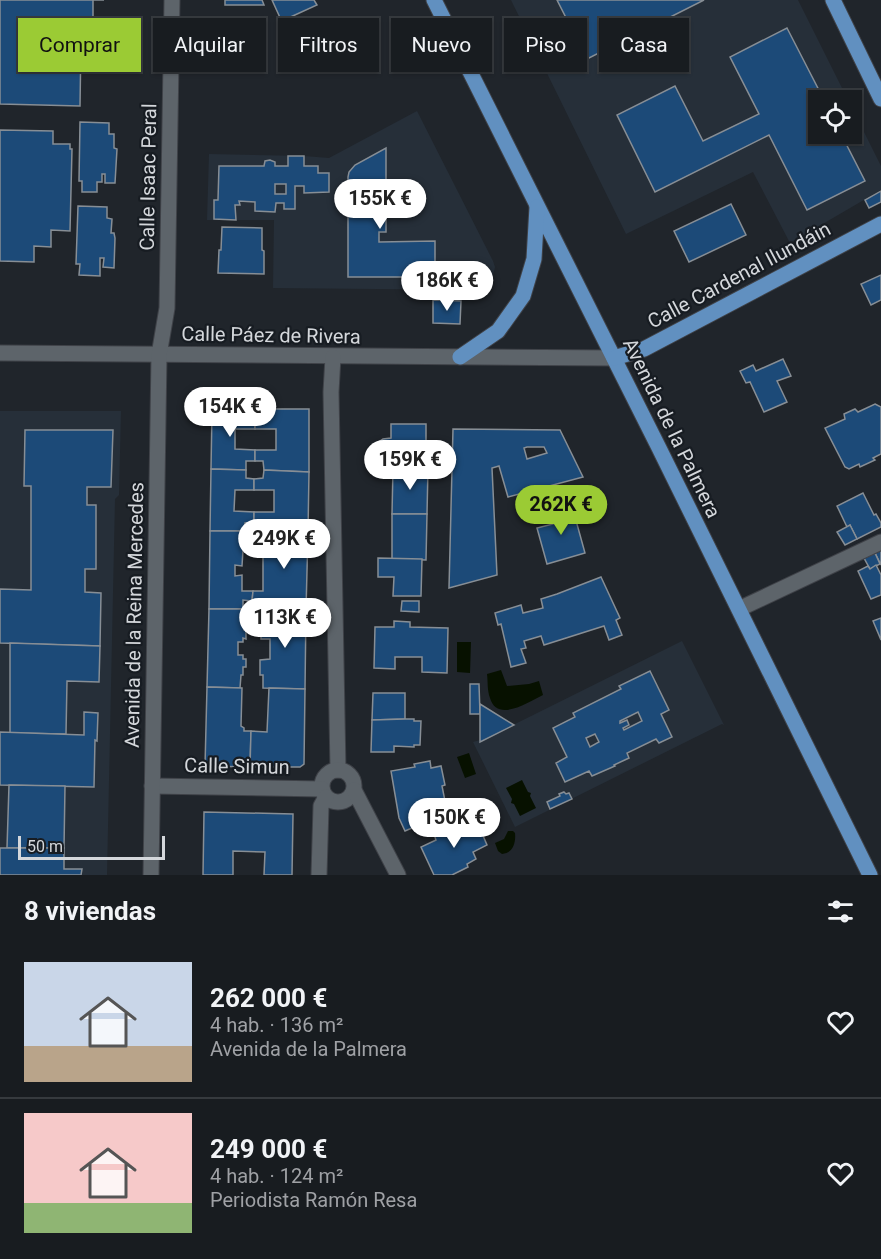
<!DOCTYPE html>
<html lang="es">
<head>
<meta charset="utf-8">
<style>
  body { margin:0; font-family:Roboto,sans-serif; background:#212529; color:#f1f3f6; height:100vh; display:flex; flex-direction:column; font-size:22px; white-space:nowrap }
  * { box-sizing:border-box; margin:0 }
  p { font-size:20px; color:#9fa1a5 }
  .icon { flex:none; width:33px; height:33px; fill:none; stroke:currentColor; stroke-width:2; stroke-linecap:round; stroke-linejoin:round }
  .map { position:relative; height:875px; overflow:hidden }
  .details { display:flex; flex-direction:column; background:#181c20; flex:1 }
  .details>* { flex:none }
  .hud { position:absolute; left:18px; top:18px; width:846px; height:54px; display:flex; gap:12px }
  .fabs { position:absolute; left:808px; top:90px; display:grid; gap:12px }
  .fabs a { display:grid; place-items:center; width:54px; height:54px; border-radius:0px; background:#181c20; box-shadow:0 2px 4px #0004,0 0 0 2px #363a3e; font-size:30px }
  .scale { position:absolute; left:18px; bottom:15px; width:147px; box-sizing:border-box; padding-left:6px; border:3px solid #d4d7db; border-top:0; font-size:16px; line-height:21px; white-space:nowrap; color:#d4d7db; -webkit-text-stroke:4px #171c22; paint-order:stroke }
  .price { position:absolute; translate:-50% -51px; padding:0 14px; border-radius:21px; background:#fff; color:#222; font-size:20px; line-height:39px; filter:drop-shadow(0 2px 3px #0008) }
  .price::after { content:''; position:absolute; left:50%; top:36px; width:18px; height:14px; margin-left:-9px; background:inherit; clip-path:polygon(0 0,100% 0,50% 100%) }
  .price.selected { background:#9bcb34; color:#111 }
  ul { padding:0; list-style:none }
  li { display:flex; align-items:center; gap:18px; height:150px; padding:0 24px }
  li+li { border-top:2px solid #363a3e }
  li span { display:grid; place-items:center; flex:none; width:168px; height:120px; border-radius:0px; color:#555 }
  li>.icon { margin-inline-start:auto }
  span .icon { width:72px; height:72px; fill:#fffc; stroke-width:1 }
  li b { font-size:26px }
  h2 { display:flex; justify-content:space-between; align-items:center; height:72px; padding:0 24px; font-size:26px }
  .chip { padding:0 21px; border-radius:0px; background:#181c20; box-shadow:0 2px 4px #0004,0 0 0 2px #363a3e; font-size:21px; line-height:54px }
  .chip.selected { background:#9bcb34; color:#111 }
  .map>svg:first-child { display:block }
  .built { fill:#262f39 }
  .water { fill:#071100 }
  .building { fill:#1c4a78; stroke:#878e95; stroke-width:1.5; fill-rule:evenodd }
  .lines { fill:none; stroke-linecap:round; stroke-linejoin:round }
  .minor-casing { stroke:#3f4248; stroke-width:17 }
  .major-casing { stroke:#3f4248; stroke-width:17 }
  .minor { stroke:#5d646a; stroke-width:15 }
  .major { stroke:#6190c0; stroke-width:15 }
  .labels { text-anchor:middle; stroke-width:4.5; stroke-linejoin:round; paint-order:stroke }
  .street-label { font-size:20px; fill:#d4d7db; stroke:#171c22 }
</style>
</head>
<body>
<div class="map">
<svg width="881" height="875" viewBox="0 0 881 875">
  <rect width="100%" height="100%" fill="#20252b"/>
  <g class="built">
    <path d="M511,0H798L848,100H819V134H852V108L881,166V190L790,243L753,172L626,234Z"/>
    <path d="M417,111L493,261L495,267L492,280L483,288L477,290L273,288L274,220H207L209,154L304,156L329,158Z"/>
    <path d="M0,411H121L119,495L115,499L107,875H0Z"/>
    <path d="M682,641L724,725L722,724L515,827L473,742L480,740L481,741Z"/>
  </g>
  <g class="water">
    <path d="M457,642H471L470,673L457,672Z"/>
    <path d="M501,670L507,686L529,684L539,681L543,695C529,702 497,723 490,698C487,690 488,681 487,674Z"/>
    <path d="M469,753L476,774L465,778L457,757Z"/>
    <path d="M522,780L528,792L531,793L530,796L536,808L520,816L514,804L511,803L512,799L506,788Z"/>
    <path d="M508,831H513L515,833C516,843 513,853 502,854L498,851L495,843L504,839Z"/>
  </g>
  <g class="building">
    <path d="M0,0H104H93V40H81L80,106L0,104Z"/>
    <path d="M225,0H262L264,5H225Z"/>
    <path d="M272,0H314L317,5L284,20L282,22Z"/>
    <path d="M557,0H704L587,59Z"/>
    <path d="M787,28L824,100H819V134H841L865,181L807,210L769,135L655,192L617,115L675,86L703,141L759,114L730,57Z"/>
    <path d="M80,122L109,123V134H114V148L117,149L115,183H105V174H102V182H97V192H82V181H79Z"/>
    <path d="M0,130L53,131V144H70V149H72L70,231L51,230V247L34,246V262L0,261Z"/>
    <path d="M386,148V232H379V242L435,241V262H440V277H348V177L349,172L355,165Z"/>
    <path d="M288,156H304V166H318V173H329V192L304,193V186H295V209H284V203H276L275,212L255,211V202L239,201L240,205H235L236,220L214,219V200H218L219,166H264L265,161L270,160L275,162V166H288ZM275,184H286V194H275Z"/>
    <path d="M881,191V202L869,208L865,200Z"/>
    <path d="M731,204L746,235L689,262L674,231Z"/>
    <path d="M78,206L107,207V218L112,219L111,233H114L115,238L114,268L103,267L104,258H100V276L79,275L80,264H76Z"/>
    <path d="M222,227L262,228V250L264,251V274L218,273L219,250H221Z"/>
    <path d="M881,275V300L871,305L861,284Z"/>
    <path d="M433,300L461,301L460,324L433,323Z"/>
    <path d="M783,359L791,376L777,381L787,402L764,412L750,382L746,383L740,371L753,365L756,371Z"/>
    <path d="M875,404L881,407V454L873,458L875,460L860,467L859,464L849,469L845,467L825,428L845,419L844,414L855,409L858,412Z"/>
    <path d="M216,408L255,409V429H235V449L255,450V461H246V470L211,469L212,412Z"/>
    <path d="M255,409H309V472L264,470L263,461H255V450H276V429H255Z"/>
    <path d="M391,424H426V468H391V457H386L385,447L382,446L380,441L383,439L391,438Z"/>
    <path d="M453,429L560,430L583,477L508,497L499,466L492,468L497,575L449,588ZM527,447H544L547,453L527,459L524,448Z"/>
    <path d="M25,430H113L111,487H87V505H96V569H85V592L101,593L100,646L0,643V589L31,590V486H24Z"/>
    <path d="M393,468H428L427,514H392Z"/>
    <path d="M211,469L246,470V478L254,479V490H235L234,511L254,512V522L245,523L244,531H210Z"/>
    <path d="M264,470L309,472L308,532L290,531L262,532V523L254,522V512H274V490H254V479L263,478Z"/>
    <path d="M863,493L874,515L876,514L881,523V527L857,539L850,525L847,527L837,506Z"/>
    <path d="M572,506L585,553L547,564L537,528L553,524L549,512Z"/>
    <path d="M392,514H427L426,560L392,559Z"/>
    <path d="M850,525L857,539L845,545L837,532Z"/>
    <path d="M210,531H244V540H253V550H243L242,566L235,565V576L242,575V591H253L252,601L243,600V609H209Z"/>
    <path d="M281,531L308,532L306,610L263,609L264,601H252L253,591H263V550H253V540H262V532H281Z"/>
    <path d="M881,550V565L875,553Z"/>
    <path d="M875,553L880,564L870,569L864,558Z"/>
    <path d="M378,558L422,559L421,596H393L394,577H378Z"/>
    <path d="M876,565L881,575V595L871,599L858,571L868,566L870,569Z"/>
    <path d="M601,577L620,618L616,620L622,635L609,640L604,626L544,645L541,636L524,641L526,648L521,649L526,663L511,667L501,624L498,625L495,613L521,605L523,613L543,608L541,599L557,594Z"/>
    <path d="M402,601H419V612L401,611Z"/>
    <path d="M209,609H242L241,623H244V630H246V639L243,638V642H238V655H243V659H246V667H243V675H241L240,688L207,687Z"/>
    <path d="M263,609L306,610L305,689L263,688V675H260V660L270,659V639H261V630L263,631Z"/>
    <path d="M881,618V640L873,621Z"/>
    <path d="M394,621L410,622V627L448,628L447,673L422,672V657H395V669L374,668L375,627H394Z"/>
    <path d="M10,643L100,646L99,682L67,681L66,734L10,733Z"/>
    <path d="M650,671L669,710L661,714L672,737L659,743L656,739L627,753L629,758L614,765L615,766L592,776L589,771L565,782L556,763L567,757L553,728L575,717L573,713L621,689L619,686ZM638,712L642,721L624,730L623,728L629,725L627,720L620,723V721ZM595,734L599,742L590,747L586,738Z"/>
    <path d="M470,684H479L480,714H470Z"/>
    <path d="M207,687L242,688L241,726L244,728V731H251L250,767L205,766Z"/>
    <path d="M269,688L305,689L304,764L300,767H250L251,731L267,732Z"/>
    <path d="M373,693H405V719L372,720Z"/>
    <path d="M480,704L514,725L480,742Z"/>
    <path d="M84,712L98,713L97,741L95,740L94,787L0,785V732L84,735Z"/>
    <path d="M405,719H414V721H421L420,745H414V747L394,746V752H371L372,720Z"/>
    <path d="M430,761L431,768L441,766L445,785L442,786L446,806L424,810L426,822L405,831L399,818L391,771L415,767L414,764Z"/>
    <path d="M9,785L65,786L64,848H7Z"/>
    <path d="M564,792L566,794L569,793L572,799L550,809L547,802L560,796L559,794Z"/>
    <path d="M204,812L293,814L292,875H264L265,852L233,851V875H203Z"/>
    <path d="M475,817L487,845L473,852L476,859L467,864L468,867L452,875H434L421,847L436,840L434,834L443,830L446,835L451,833L452,836L465,830L462,823Z"/>
    <path d="M0,848H64V869H82L81,875H0Z"/>
  </g>
  <g class="lines">
    <defs>
      <g id="minor">
        <path d="M0,353L614,358"/>
        <path d="M333,357L331,392L338,770"/>
        <path d="M739,609L881,542"/>
        <circle cx="338" cy="786" r="16"/>
        <path d="M152,786L322,789"/>
        <path d="M354,790L398,875"/>
        <path d="M151,875L159,355L167,308L172,0"/>
        <path d="M319,875L321,806L326,797"/>
      </g>
      <g id="major">
        <path d="M434,0L659,448L870,875"/>
        <path d="M833,0L881,99"/>
        <path d="M460,357L498,331L523,296L534,259L537,207"/>
        <path d="M614,358L644,349L881,224"/>
      </g>
    </defs>
    <use href="#minor" class="minor-casing"/>
    <use href="#major" class="major-casing"/>
    <use href="#minor" class="minor"/>
    <use href="#major" class="major"/>
  </g>
  <g class="labels">
    <g class="street-label">
      <text transform="translate(148 177) rotate(-89)" y="7">Calle Isaac Peral</text>
      <text transform="translate(739 275) rotate(-28)" y="7">Calle Cardenal Ilundáin</text>
      <text transform="translate(271 335) rotate(1)" y="7">Calle Páez de Rivera</text>
      <text transform="translate(672 428) rotate(64)" y="7">Avenida de la Palmera</text>
      <text transform="translate(134 615) rotate(-89)" y="7">Avenida de la Reina Mercedes</text>
      <text transform="translate(237 766) rotate(1)" y="7">Calle Simun</text>
    </g>
  </g>
</svg>
<div class="fabs">
<a><svg class="icon" aria-label="locate" viewBox="0 0 24 24"><circle cx="12" cy="12" r="6"/><path d="M12 2v4M12 18v4M2 12h4M18 12h4"/></svg></a>
</div>
<div class="scale">50 m</div>
<b class="price" style="left:380px;top:230px">155K €</b>
<b class="price" style="left:447px;top:312px">186K €</b>
<b class="price" style="left:230px;top:438px">154K €</b>
<b class="price" style="left:410px;top:491px">159K €</b>
<b class="price selected" style="left:561px;top:536px">262K €</b>
<b class="price" style="left:284px;top:570px">249K €</b>
<b class="price" style="left:285px;top:649px">113K €</b>
<b class="price" style="left:454px;top:849px">150K €</b>
<div class="hud">
<a class="chip selected">Comprar</a>
<a class="chip">Alquilar</a>
<a class="chip">Filtros</a>
<a class="chip">Nuevo</a>
<a class="chip">Piso</a>
<a class="chip">Casa</a>
</div>
</div>
<section class="details">
<h2>8 viviendas<svg class="icon" aria-label="filters" viewBox="0 0 24 24"><path d="M4 7h16M4 17h16"/><circle cx="9" cy="7" r="2"/><circle cx="15" cy="17" r="2"/></svg></h2>
<ul>
<li><span style="background:linear-gradient(#c9d6e8 70%,#b9a48a 0)"><svg class="icon" aria-label="home" viewBox="0 0 24 24"><path d="M3 11l9-7 9 7M6 9v11h12V9"/></svg></span><div><b>262 000 €</b><p>4 hab. · 136 m²</p><p>Avenida de la Palmera</p></div><svg class="icon" aria-label="heart" viewBox="0 0 24 24"><path d="M12 20l-8-8c-3-5 5-10 8-4 3-6 11-1 8 4z"/></svg></li>
<li><span style="background:linear-gradient(#f6c9c9 75%,#8fb573 0)"><svg class="icon" aria-label="home" viewBox="0 0 24 24"><path d="M3 11l9-7 9 7M6 9v11h12V9"/></svg></span><div><b>249 000 €</b><p>4 hab. · 124 m²</p><p>Periodista Ramón Resa</p></div><svg class="icon" aria-label="heart" viewBox="0 0 24 24"><path d="M12 20l-8-8c-3-5 5-10 8-4 3-6 11-1 8 4z"/></svg></li>
</ul>
</section>
</body>
</html>
